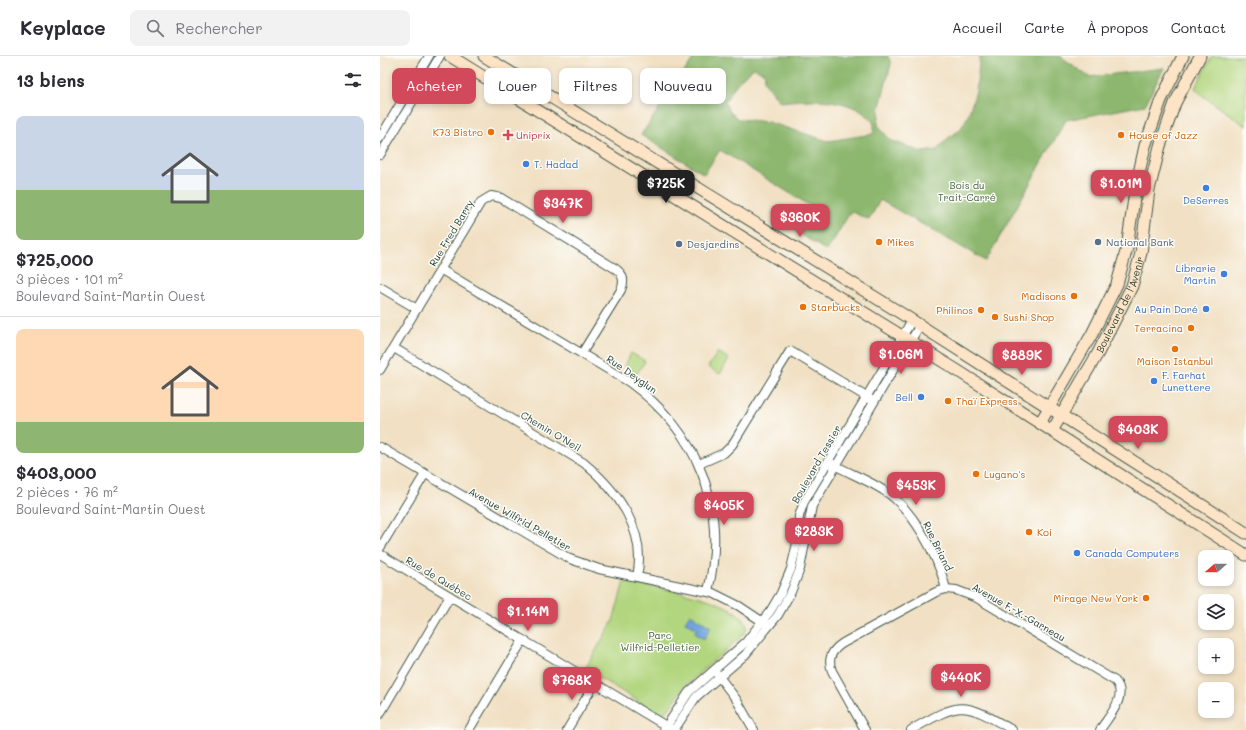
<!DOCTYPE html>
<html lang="fr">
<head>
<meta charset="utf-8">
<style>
  body { margin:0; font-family:Mali,sans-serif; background:#f2f2f3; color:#2b2b33; height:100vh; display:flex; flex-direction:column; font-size:15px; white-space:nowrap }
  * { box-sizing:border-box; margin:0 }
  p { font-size:13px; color:#7c7c81 }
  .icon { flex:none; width:22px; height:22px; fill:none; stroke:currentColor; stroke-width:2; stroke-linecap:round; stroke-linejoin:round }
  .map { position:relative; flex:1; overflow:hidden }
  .panel { display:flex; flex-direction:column; background:#fff; width:380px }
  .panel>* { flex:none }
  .top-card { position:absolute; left:12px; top:12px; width:380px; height:36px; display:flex; gap:8px }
  .needle { width:26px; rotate:250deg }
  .fabs { position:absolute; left:818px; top:494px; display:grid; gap:8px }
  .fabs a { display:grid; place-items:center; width:36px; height:36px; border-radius:8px; background:#fff; box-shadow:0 2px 6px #0003; font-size:20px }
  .price { position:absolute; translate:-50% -34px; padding:0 9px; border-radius:8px; background:#d1495b; color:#fff; font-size:13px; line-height:26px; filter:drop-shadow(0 1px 2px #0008) }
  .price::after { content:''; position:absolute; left:50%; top:24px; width:12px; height:9px; margin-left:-6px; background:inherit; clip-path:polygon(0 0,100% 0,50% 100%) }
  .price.current { background:#222; color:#fff }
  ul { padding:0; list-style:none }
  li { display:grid; align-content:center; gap:8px; height:212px; padding:0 16px }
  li+li { border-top:1px solid #e1e1e2 }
  li span { display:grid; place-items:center; height:124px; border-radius:8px; color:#555 }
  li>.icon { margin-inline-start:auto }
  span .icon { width:72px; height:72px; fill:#fffc; stroke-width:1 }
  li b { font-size:17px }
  h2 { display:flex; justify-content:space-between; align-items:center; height:48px; padding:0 16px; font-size:17px }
  .pill { padding:0 14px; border-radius:8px; background:#fff; box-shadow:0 2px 6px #0003; font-size:14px; line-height:36px }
  .pill.current { background:#d1495b; color:#fff }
  header { display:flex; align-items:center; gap:24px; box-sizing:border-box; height:56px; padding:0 20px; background:#fff; border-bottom:1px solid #e1e1e2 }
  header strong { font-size:19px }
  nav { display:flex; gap:22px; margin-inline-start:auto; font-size:14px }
  .search { width:280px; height:36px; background:#f2f2f3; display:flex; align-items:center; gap:10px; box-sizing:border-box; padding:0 14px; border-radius:8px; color:#7c7c81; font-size:15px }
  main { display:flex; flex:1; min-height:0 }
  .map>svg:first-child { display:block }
  .green { fill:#b2d67f; stroke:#688a5a }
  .forest { fill:#8db76e; stroke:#567a51; fill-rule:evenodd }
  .water { fill:#70a2db; stroke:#487088 }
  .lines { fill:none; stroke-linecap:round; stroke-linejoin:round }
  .street-casing { stroke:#3e5549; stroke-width:10 }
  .secondary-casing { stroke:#3e5549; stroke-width:13 }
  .street { stroke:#fff; stroke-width:8 }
  .secondary { stroke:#fee4c6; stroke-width:11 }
  .food-dot { fill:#e8710a; stroke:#fdfcf7; stroke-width:1.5 }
  .health-dot { fill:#e0444e; stroke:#fdfcf7; stroke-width:1.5 }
  .shop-dot { fill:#3f7fe0; stroke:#fdfcf7; stroke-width:1.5 }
  .service-dot { fill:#5c6f8a; stroke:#fdfcf7; stroke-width:1.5 }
  .labels { text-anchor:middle; stroke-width:3; stroke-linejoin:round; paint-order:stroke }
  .food-label { font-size:10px; fill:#c56008; stroke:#fdfcf7; text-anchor:start }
  .health-label { font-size:10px; fill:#be3a42; stroke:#fdfcf7; text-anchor:start }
  .shop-label { font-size:10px; fill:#366cbe; stroke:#fdfcf7; text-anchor:start }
  .park-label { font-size:10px; fill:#446347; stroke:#fdfcf7 }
  .street-label { font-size:10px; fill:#1f3d34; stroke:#fdfcf7 }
  .service-label { font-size:10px; fill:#4e5e75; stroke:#fdfcf7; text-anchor:start }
</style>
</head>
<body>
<header>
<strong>Keyplace</strong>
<div class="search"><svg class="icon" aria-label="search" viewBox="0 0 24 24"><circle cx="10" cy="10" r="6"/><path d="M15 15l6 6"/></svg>Rechercher</div>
<nav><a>Accueil</a><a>Carte</a><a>À propos</a><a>Contact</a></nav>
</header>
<main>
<section class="panel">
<h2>13 biens<svg class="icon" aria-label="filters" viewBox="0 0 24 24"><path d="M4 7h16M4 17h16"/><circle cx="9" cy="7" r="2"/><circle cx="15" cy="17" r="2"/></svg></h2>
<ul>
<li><span style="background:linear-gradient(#c9d6e8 60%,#8fb573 0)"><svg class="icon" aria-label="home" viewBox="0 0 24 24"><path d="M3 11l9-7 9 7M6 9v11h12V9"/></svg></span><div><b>$725,000</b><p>3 pièces · 101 m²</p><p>Boulevard Saint-Martin Ouest</p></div></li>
<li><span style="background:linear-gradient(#ffd9b3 75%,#8fb573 0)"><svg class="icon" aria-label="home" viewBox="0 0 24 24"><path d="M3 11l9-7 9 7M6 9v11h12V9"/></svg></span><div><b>$403,000</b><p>2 pièces · 76 m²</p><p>Boulevard Saint-Martin Ouest</p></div></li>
</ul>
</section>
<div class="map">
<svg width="866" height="674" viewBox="0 0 866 674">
  <rect width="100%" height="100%" fill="#fdfcf7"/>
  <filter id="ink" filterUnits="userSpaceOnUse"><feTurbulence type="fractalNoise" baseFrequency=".025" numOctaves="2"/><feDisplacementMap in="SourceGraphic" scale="8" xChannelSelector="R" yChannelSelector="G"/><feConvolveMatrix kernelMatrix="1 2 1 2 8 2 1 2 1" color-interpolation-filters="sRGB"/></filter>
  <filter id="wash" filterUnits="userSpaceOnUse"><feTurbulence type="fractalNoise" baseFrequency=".012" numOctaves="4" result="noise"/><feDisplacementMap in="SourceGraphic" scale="16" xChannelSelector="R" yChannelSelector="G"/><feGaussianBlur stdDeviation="0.9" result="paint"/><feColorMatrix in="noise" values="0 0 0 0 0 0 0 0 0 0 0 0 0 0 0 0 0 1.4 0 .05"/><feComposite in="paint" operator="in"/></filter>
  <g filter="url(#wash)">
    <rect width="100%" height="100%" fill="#f1e0c3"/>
    <g class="green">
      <path d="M832,0H866V70L822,39L815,32Z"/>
      <path d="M338,296L349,303L340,318L328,311Z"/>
      <path d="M251,297L265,305L257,318L245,310Z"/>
      <path d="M244,526C274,532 349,539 366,567L367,573L363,579L305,630L288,654L283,657L276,656L205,613L233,565Z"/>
    </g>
    <path class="forest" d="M315,0H508L511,8L500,50L498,69L510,84L542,96L557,94L567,83L580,74L588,60L596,35L600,0H680L709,21L784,12L765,49L686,64L606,205L500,144L489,164L471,155L447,195L417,176L432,151L340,94L324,118L261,79ZM374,12L385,17L384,25L400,46C427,43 463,41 485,58C493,65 496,67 493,78L448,85L388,66L358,63L350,56L345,47C352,32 360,22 374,12Z"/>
    <path class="water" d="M310,558L331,571L324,583L315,578L316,572L305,566Z"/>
  </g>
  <g filter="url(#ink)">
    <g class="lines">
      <defs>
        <g id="street">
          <path d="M0,82L49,0"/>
          <path d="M0,99L60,0"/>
          <path d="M60,213L249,326C319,377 348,451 328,535"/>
          <path d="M0,231L37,253"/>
          <path d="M14,292L204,407C238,435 267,475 257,521"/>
          <path d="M0,314L101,146L111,140L121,142L236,213C243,218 245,225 241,234L202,297"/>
          <path d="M0,391L190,503L219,513L333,537L359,550L386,568"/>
          <path d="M451,407C468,417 486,423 503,434C532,451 558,500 566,533"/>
          <path d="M319,408L344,397L352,389L410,295L490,343"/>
          <path d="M0,492L45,418"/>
          <path d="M0,498L291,673"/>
          <path d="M337,618L356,643L374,674"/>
          <path d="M0,658L70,540"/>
          <path d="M89,674L143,584"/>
          <path d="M187,674L215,627"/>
          <path d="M284,674L309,636L366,586L391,554L401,537L411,513L417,487L419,460L424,446L532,264"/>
          <path d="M294,674L316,641L365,599L398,559L411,536L420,513L432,450L540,269"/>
          <path d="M485,674L452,615C447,602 452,594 463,587L556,536L566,533L576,534L597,542L735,625C749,640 728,661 720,674"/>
          <path d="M531,674C580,646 582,644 632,674"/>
        </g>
        <g id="secondary">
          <path d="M70,0L575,313L866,499"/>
          <path d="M104,0L519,256L866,477"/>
          <path d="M660,367L712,278L737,228L747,192L755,135L765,90L781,44L803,0"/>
          <path id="s1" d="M672,375L718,297L752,230L761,197L769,134L780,90L795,47L820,0"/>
        </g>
      </defs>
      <use href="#street" class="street-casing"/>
      <use href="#secondary" class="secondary-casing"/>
      <use href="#street" class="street"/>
      <use href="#secondary" class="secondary"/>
    </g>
  </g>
  <g class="food-dot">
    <circle cx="111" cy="76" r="4"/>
    <circle cx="741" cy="79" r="4"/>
    <circle cx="499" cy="186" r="4"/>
    <circle cx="694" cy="240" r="4"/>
    <circle cx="423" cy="251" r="4"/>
    <circle cx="601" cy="254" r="4"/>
    <circle cx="615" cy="261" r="4"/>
    <circle cx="811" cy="272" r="4"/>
    <circle cx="795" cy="293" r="4"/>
    <circle cx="568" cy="345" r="4"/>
    <circle cx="596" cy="418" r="4"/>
    <circle cx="649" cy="476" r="4"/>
    <circle cx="766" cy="542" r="4"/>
  </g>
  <path class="health-dot" d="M126 73h4v4h4v4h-4v4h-4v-4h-4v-4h4z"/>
  <g class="shop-dot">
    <circle cx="146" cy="108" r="4"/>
    <circle cx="826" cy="132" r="4"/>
    <circle cx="844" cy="218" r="4"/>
    <circle cx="826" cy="253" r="4"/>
    <circle cx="774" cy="325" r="4"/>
    <circle cx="541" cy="341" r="4"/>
    <circle cx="697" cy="497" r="4"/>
  </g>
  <g class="service-dot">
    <circle cx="718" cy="186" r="4"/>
    <circle cx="299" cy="188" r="4"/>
  </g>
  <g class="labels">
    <g class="food-label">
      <text x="103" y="80" text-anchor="end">K73 Bistro</text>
      <text x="749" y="83">House of Jazz</text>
      <text x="507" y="190">Mikes</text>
      <text x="686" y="244" text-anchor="end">Madisons</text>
      <text x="431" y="255">Starbucks</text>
      <text x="593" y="258" text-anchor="end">Philinos</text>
      <text x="623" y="265">Sushi Shop</text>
      <text x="803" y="276" text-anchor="end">Terracina</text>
      <text x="795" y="309" text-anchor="middle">Maison Istanbul</text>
      <text x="576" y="349">Thaï Express</text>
      <text x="604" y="422">Lugano's</text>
      <text x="657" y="480">Koi</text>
      <text x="758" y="546" text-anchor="end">Mirage New York</text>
    </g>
    <g class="health-label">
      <text x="136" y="83">Uniprix</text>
    </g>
    <g class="shop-label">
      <text x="154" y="112">T. Hadad</text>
      <text x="826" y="148" text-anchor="middle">DeSerres</text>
      <text x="836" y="216" text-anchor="end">Librarie<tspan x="836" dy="12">Martin</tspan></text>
      <text x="818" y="257" text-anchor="end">Au Pain Doré</text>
      <text x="782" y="323">F. Farhat<tspan x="782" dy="12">Lunettere</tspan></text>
      <text x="533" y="345" text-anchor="end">Bell</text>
      <text x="705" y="501">Canada Computers</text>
    </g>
    <g class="park-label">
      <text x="587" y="133">Bois du<tspan x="587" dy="12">Trait-Carré</tspan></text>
      <text x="280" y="583">Parc<tspan x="280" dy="12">Wilfrid-Pelletier</tspan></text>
    </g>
    <g class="street-label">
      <text transform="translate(71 177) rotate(-59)" y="4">Rue Fred Barry</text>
      <text dy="4" stroke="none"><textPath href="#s1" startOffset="144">Boulevard de l'Avenir</textPath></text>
      <text transform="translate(252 318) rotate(35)" y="4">Rue Deyglun</text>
      <text transform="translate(171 375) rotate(31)" y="4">Chemin O'Neil</text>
      <text transform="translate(436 408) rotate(-60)" y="4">Boulevard Tessier</text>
      <text transform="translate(140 463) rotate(30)" y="4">Avenue Wilfrid Pelletier</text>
      <text transform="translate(558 490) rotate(64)" y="4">Rue Briand</text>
      <text transform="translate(59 522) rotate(31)" y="4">Rue de Québec</text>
      <text transform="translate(639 556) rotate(30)" y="4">Avenue F.-X.-Garneau</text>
    </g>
    <g class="service-label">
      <text x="726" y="190">National Bank</text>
      <text x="307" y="192">Desjardins</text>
    </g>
  </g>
</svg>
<div class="fabs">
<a><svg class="needle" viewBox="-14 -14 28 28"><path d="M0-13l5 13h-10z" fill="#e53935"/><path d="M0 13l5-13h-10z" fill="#7c7c81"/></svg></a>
<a><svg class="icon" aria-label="layers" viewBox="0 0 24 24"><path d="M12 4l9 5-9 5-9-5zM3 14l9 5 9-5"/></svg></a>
<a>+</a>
<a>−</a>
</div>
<b class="price current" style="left:286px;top:148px">$725K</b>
<b class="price" style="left:741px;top:148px">$1.01M</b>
<b class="price" style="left:183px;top:168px">$347K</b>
<b class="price" style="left:420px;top:182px">$360K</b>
<b class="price" style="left:521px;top:319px">$1.06M</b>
<b class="price" style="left:642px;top:320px">$889K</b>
<b class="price" style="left:758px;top:394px">$403K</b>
<b class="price" style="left:536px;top:450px">$453K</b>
<b class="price" style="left:344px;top:470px">$405K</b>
<b class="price" style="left:434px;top:496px">$283K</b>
<b class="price" style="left:148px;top:576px">$1.14M</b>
<b class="price" style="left:581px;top:642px">$440K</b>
<b class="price" style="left:192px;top:645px">$768K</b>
<div class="top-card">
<a class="pill current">Acheter</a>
<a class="pill">Louer</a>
<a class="pill">Filtres</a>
<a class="pill">Nouveau</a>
</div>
</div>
</main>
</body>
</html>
